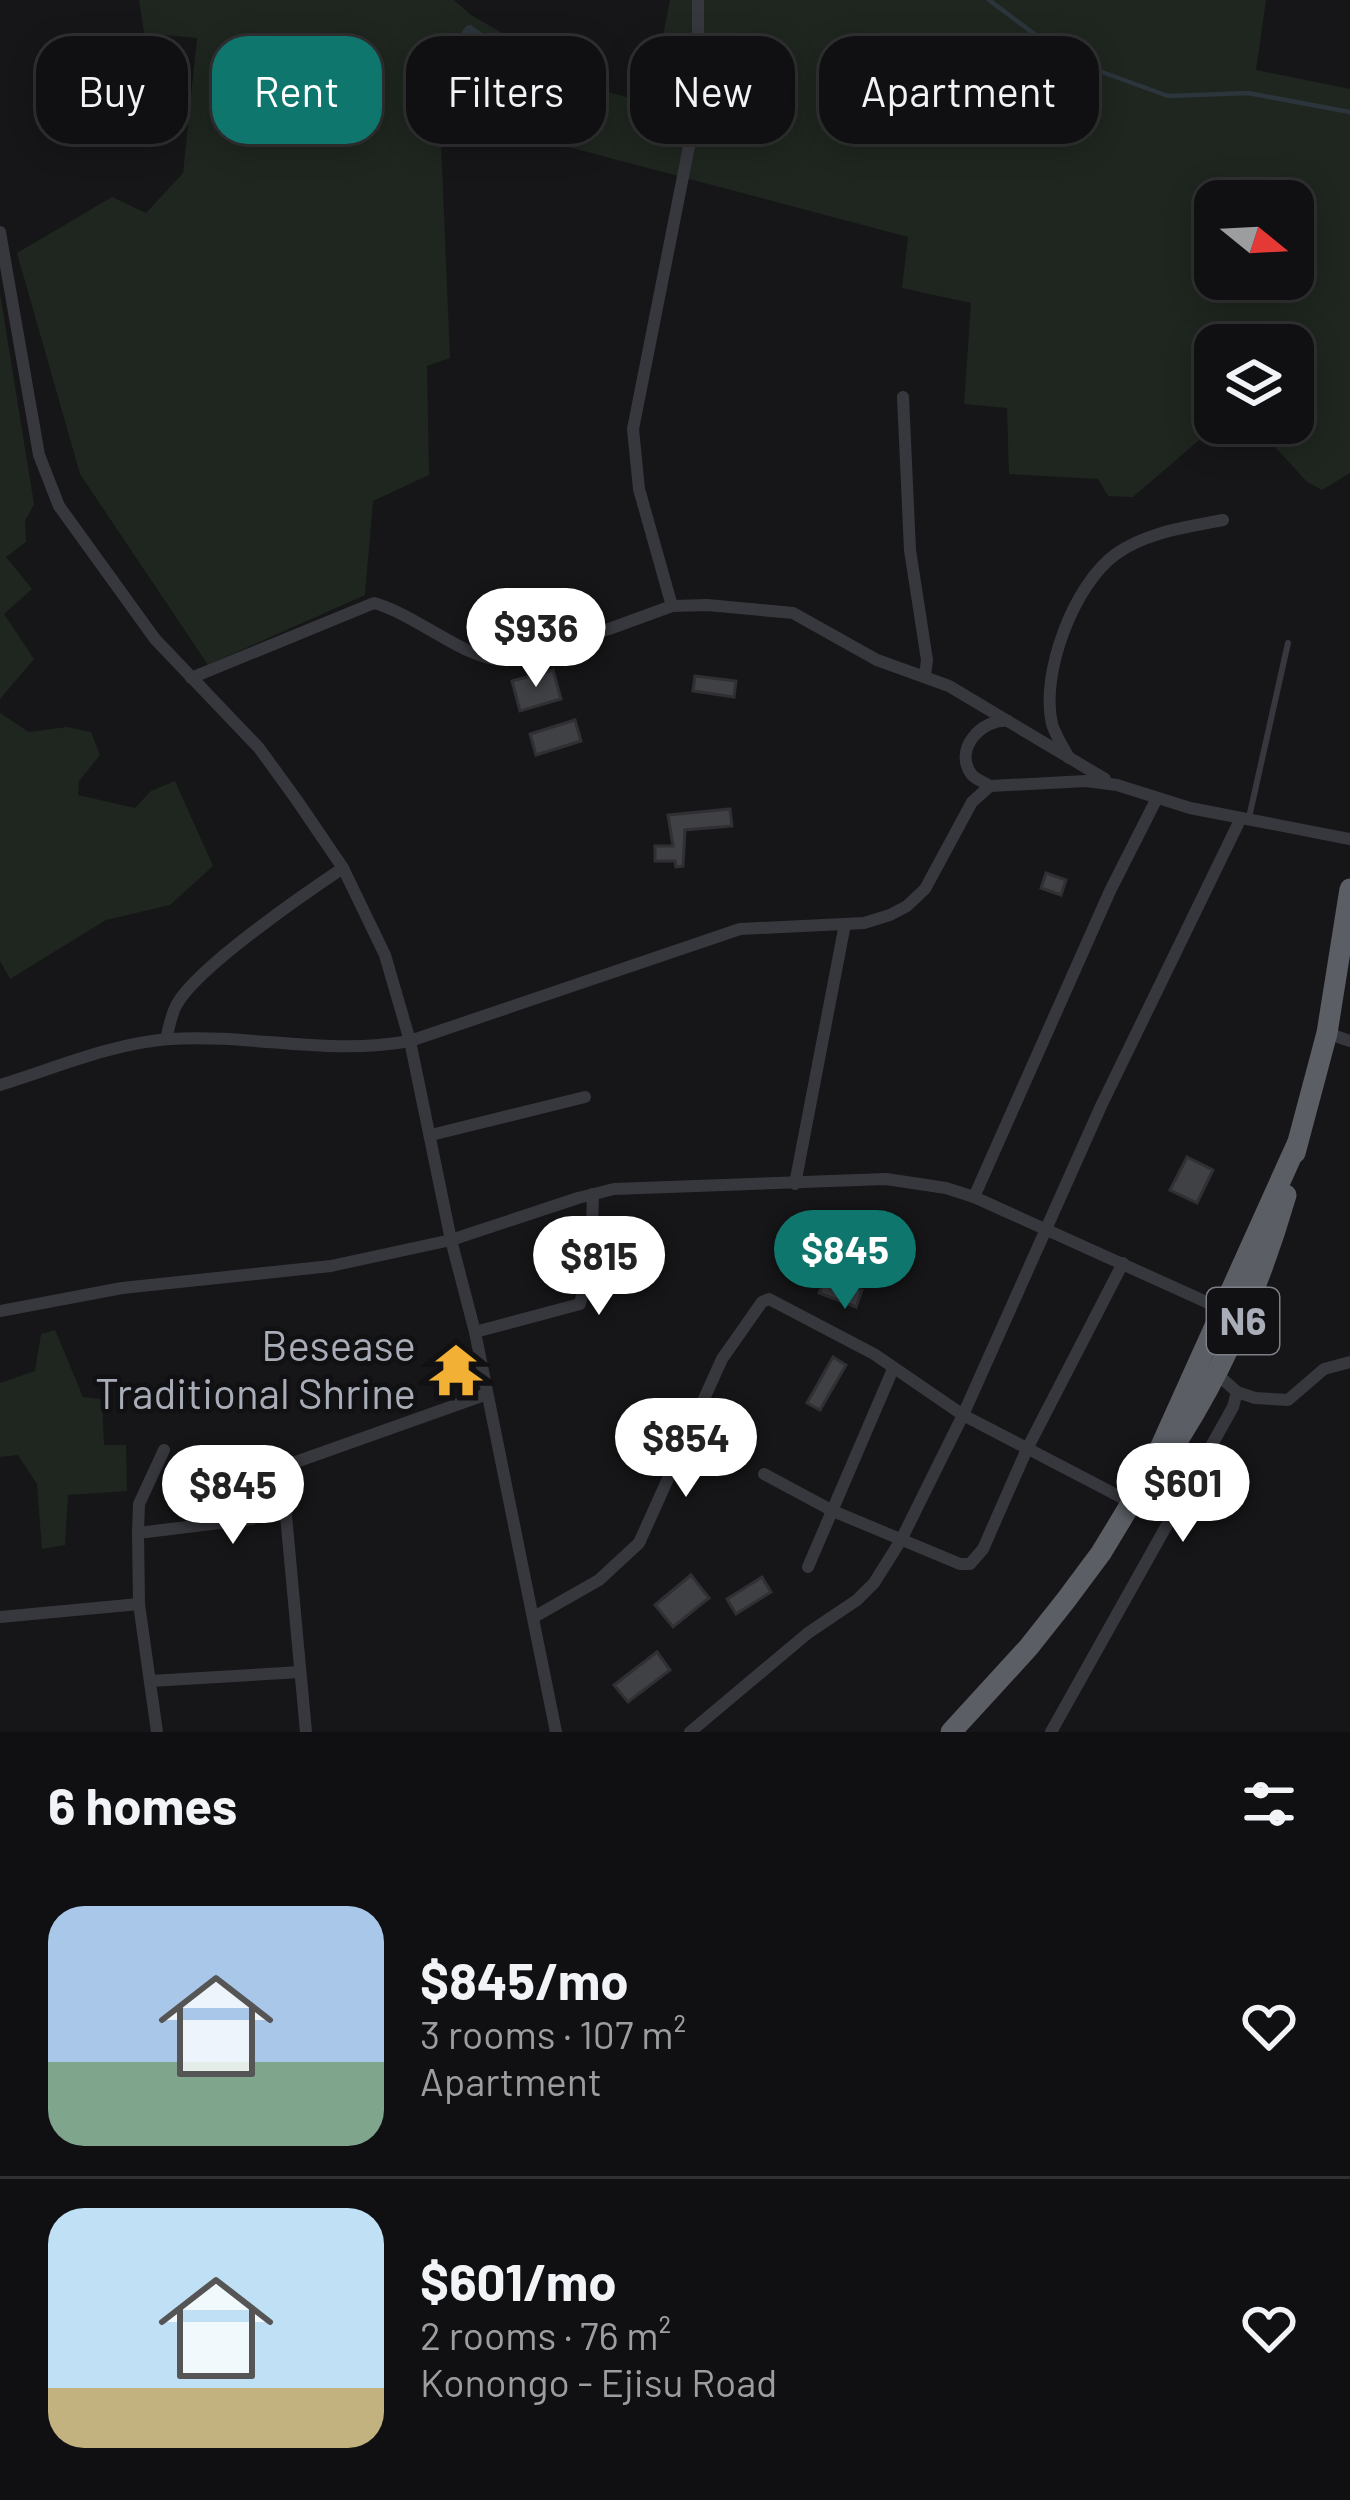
<!DOCTYPE html>
<html lang="en">
<head>
<meta charset="utf-8">
<style>
  body { margin:0; font-family:Barlow,sans-serif; background:#19191b; color:#f1f3f6; height:100vh; display:flex; flex-direction:column; font-size:45px; white-space:nowrap }
  * { box-sizing:border-box; margin:0 }
  p { font-size:39px; color:#9c9d9f }
  .icon { flex:none; width:66px; height:66px; fill:none; stroke:currentColor; stroke-width:2; stroke-linecap:round; stroke-linejoin:round }
  .map { position:relative; height:1732px; overflow:hidden }
  .details { display:flex; flex-direction:column; background:#101012; flex:1 }
  .details>* { flex:none }
  .guide { position:absolute; left:36px; top:36px; width:1278px; height:108px; display:flex; gap:24px }
  .needle { width:78px; rotate:108deg }
  .fabs { position:absolute; left:1194px; top:180px; display:grid; gap:24px }
  .fabs a { display:grid; place-items:center; width:120px; height:120px; border-radius:24px; background:#101012; box-shadow:0 6px 30px #0003,0 0 0 3px #303032; font-size:60px }
  .price { position:absolute; translate:-50% -102px; padding:0 27px; border-radius:42px; background:#fff; color:#222; font-size:39px; line-height:78px; filter:drop-shadow(0 3px 6px #0008) }
  .price::after { content:''; position:absolute; left:50%; top:72px; width:36px; height:27px; margin-left:-18px; background:inherit; clip-path:polygon(0 0,100% 0,50% 100%) }
  .price.on { background:#0f766e; color:#fff }
  ul { padding:0; list-style:none }
  li { display:flex; align-items:center; gap:36px; height:300px; padding:0 48px }
  li+li { border-top:3px solid #303032 }
  li span { display:grid; place-items:center; flex:none; width:336px; height:240px; border-radius:36px; color:#555 }
  li>.icon { margin-inline-start:auto }
  span .icon { width:144px; height:144px; fill:#fffc; stroke-width:1 }
  li b { font-size:51px }
  h2 { display:flex; justify-content:space-between; align-items:center; height:144px; padding:0 48px; font-size:51px }
  .pill { padding:0 42px; border-radius:36px; background:#101012; box-shadow:0 6px 30px #0003,0 0 0 3px #303032; font-size:42px; line-height:108px }
  .pill.on { background:#0f766e; color:#fff }
  .map>svg:first-child { display:block }
  .green { fill:#1e261f; fill-rule:evenodd }
  .water { fill:#2c353c }
  .lines { fill:none; stroke-linecap:round; stroke-linejoin:round }
  .stream { stroke:#2c353c; stroke-width:4.5 }
  .building { fill:#404145; stroke:#303034; stroke-width:3 }
  .service { stroke:#37383d; stroke-width:6 }
  .minor { stroke:#37383d; stroke-width:12 }
  .trunk { stroke:#5b5e65; stroke-width:21 }
  .labels { text-anchor:middle; stroke-width:9; stroke-linejoin:round; paint-order:stroke }
  .shield { fill:#111113; stroke:#7b7e86; stroke-width:3 }
  .shield-label { font-size:39px; font-weight:bold; fill:#a8adb8 }
  .poi-label { font-size:42px; fill:#a8adb8; stroke:#111113; text-anchor:end }
</style>
</head>
<body>
<div class="map">
<svg width="1350" height="1732" viewBox="0 0 1350 1732">
  <rect width="100%" height="100%" fill="#161618"/>
  <g class="green">
    <path d="M139,0H454L471,15L601,90L637,100L655,75L670,0H1266L1256,70L1350,89V473L1322,490L1307,482L1253,423H1293V345H1215V423H1219L1133,497L1108,496L1098,479L1009,474L1007,408L964,404L971,303L902,288L908,237L527,136L439,94L450,358L427,366L429,475L373,501L365,595L208,665L80,474L17,253L112,197L146,213L183,173L197,38L144,33ZM1215,201H1293V279H1215Z"/>
    <path d="M0,293L34,504L25,521L26,542L6,557L32,589L4,614L34,659L0,699Z"/>
    <path d="M0,713L29,732L67,727L91,732L100,755L79,781L78,795L135,808L151,791L175,781L213,866L170,905L106,920L10,979L0,961Z"/>
    <path d="M55,1330L83,1397L102,1399L104,1445H126L127,1491L68,1495L65,1545L42,1549L37,1484L18,1455L0,1457V1383L35,1371L41,1334Z"/>
  </g>
  <g class="water">
    <path d="M471,25L499,45L496,55L474,75L447,54L466,26Z"/>
    <path d="M513,53L543,72L517,105L500,95L490,83Z"/>
    <path d="M670,65L687,71L689,78L680,110L673,112L653,103L651,95L664,68Z"/>
  </g>
  <g class="lines">
    <path class="stream" d="M989,0L1069,60L1168,96L1248,93L1350,112"/>
  </g>
  <g class="building">
    <path d="M553,670L561,699L520,711L512,681Z"/>
    <path d="M695,676L736,681L734,697L693,691Z"/>
    <path d="M575,720L581,741L536,755L530,734Z"/>
    <path d="M730,809L732,826L685,830L683,866L676,867L675,861H655V846H673L668,815Z"/>
    <path d="M1046,873L1066,880L1061,895L1041,888Z"/>
    <path d="M1187,1157L1213,1170L1197,1203L1170,1190Z"/>
    <path d="M826,1276L862,1290L856,1307L819,1293Z"/>
    <path d="M833,1357L846,1365L820,1410L807,1403Z"/>
    <path d="M691,1575L709,1598L673,1627L655,1605Z"/>
    <path d="M762,1577L771,1592L736,1614L727,1599Z"/>
    <path d="M657,1652L670,1670L628,1702L614,1685Z"/>
  </g>
  <g class="lines">
    <path class="service" d="M1248,822L1288,643"/>
    <g class="minor">
      <path d="M698,0V88L692,131L633,429L639,489L672,606L707,605L793,613L877,660L949,686L1105,779"/>
      <path d="M0,232L39,455L59,506L155,639L259,748L296,799L343,868L385,955L410,1041L451,1240L475,1332L556,1732"/>
      <path d="M903,397L910,550L927,660L925,675"/>
      <path d="M191,678L374,603C415,614 465,659 501,660L609,629L672,606"/>
      <path d="M1069,758C1064,748 1055,735 1052,724C1040,674 1074,584 1116,554C1146,532 1188,527 1223,520"/>
      <path d="M990,786C984,782 977,780 972,775C952,749 983,718 1008,721"/>
      <path d="M1327,1033L1350,1041"/>
      <path d="M166,1039C169,1028 171,1014 177,1004C198,967 304,894 343,868"/>
      <path d="M0,1085C55,1068 113,1043 170,1039C253,1034 326,1056 410,1041L740,929L864,923L890,915L907,906L925,889L972,802L990,786L1086,781L1117,785L1190,808L1350,839"/>
      <path d="M431,1135L585,1097"/>
      <path d="M795,1184L845,924"/>
      <path d="M974,1197L1110,891L1157,798"/>
      <path d="M0,1311L122,1288L331,1266L451,1240L578,1198L614,1189L886,1179L946,1188L974,1197L1224,1310"/>
      <path d="M475,1332L580,1304L591,1257L593,1194"/>
      <path d="M1237,1392L1255,1398L1288,1400L1324,1369L1350,1362"/>
      <path d="M764,1474L833,1511L960,1564H970L983,1549L1027,1449L1123,1263"/>
      <path d="M138,1533L252,1519L267,1484L282,1472"/>
      <path d="M808,1567L893,1369"/>
      <path d="M0,1617L139,1604"/>
      <path d="M534,1617L599,1580L639,1543L722,1359L762,1302L769,1299L874,1354L963,1415L1132,1503"/>
      <path d="M150,1681L300,1672"/>
      <path d="M157,1732L139,1604L138,1533L139,1504L164,1450"/>
      <path d="M306,1732L282,1472L293,1463L487,1394"/>
      <path d="M690,1732L808,1633L857,1600L874,1583L901,1540L963,1415L1101,1106L1240,820"/>
      <path d="M1051,1732L1233,1407L1237,1392L1217,1374"/>
    </g>
    <g class="trunk">
      <path d="M1295,1153L1327,1033L1350,889"/>
      <path d="M1168,1455C1222,1375 1259,1288 1286,1195"/>
      <path d="M951,1732L1028,1648L1066,1600L1101,1553L1147,1477L1297,1144"/>
    </g>
  </g>
  <defs>
    <symbol id="temple-bare" viewBox="-9 -9 18 18"><path d="M0-6L5-2H3V0L6.5 2.5H4V6H1.5V3h-3V6H-4V2.5H-6.5L-3 0V-2H-5Z" fill="#f2b134" stroke="#111113" stroke-width="2.5" paint-order="stroke"/></symbol>
  </defs>
  <g fill-rule="evenodd">
    <use href="#temple-bare" x="418" y="1332" width="76" height="76"/>
  </g>
  <g class="labels">
    <rect class="shield" x="1207" y="1288" width="72" height="66" rx="9"/>
    <g class="shield-label">
      <text x="1243" y="1335">N6</text>
    </g>
    <g class="poi-label">
      <text x="416" y="1361">Besease<tspan x="416" dy="48">Traditional Shrine</tspan></text>
    </g>
  </g>
</svg>
<div class="fabs">
<a><svg class="needle" viewBox="-14 -14 28 28"><path d="M0-13l5 13h-10z" fill="#e53935"/><path d="M0 13l5-13h-10z" fill="#9c9d9f"/></svg></a>
<a><svg class="icon" aria-label="layers" viewBox="0 0 24 24"><path d="M12 4l9 5-9 5-9-5zM3 14l9 5 9-5"/></svg></a>
</div>
<b class="price" style="left:536px;top:690px">$936</b>
<b class="price on" style="left:845px;top:1312px">$845</b>
<b class="price" style="left:599px;top:1318px">$815</b>
<b class="price" style="left:686px;top:1500px">$854</b>
<b class="price" style="left:1183px;top:1545px">$601</b>
<b class="price" style="left:233px;top:1547px">$845</b>
<div class="guide">
<a class="pill">Buy</a>
<a class="pill on">Rent</a>
<a class="pill">Filters</a>
<a class="pill">New</a>
<a class="pill">Apartment</a>
</div>
</div>
<section class="details">
<h2>6 homes<svg class="icon" aria-label="filters" viewBox="0 0 24 24"><path d="M4 7h16M4 17h16"/><circle cx="9" cy="7" r="2"/><circle cx="15" cy="17" r="2"/></svg></h2>
<ul>
<li><span style="background:linear-gradient(#a9c7e8 65%,#7fa58c 0)"><svg class="icon" aria-label="home" viewBox="0 0 24 24"><path d="M3 11l9-7 9 7M6 9v11h12V9"/></svg></span><div><b>$845/mo</b><p>3 rooms · 107 m²</p><p>Apartment</p></div><svg class="icon" aria-label="heart" viewBox="0 0 24 24"><path d="M12 20l-8-8c-3-5 5-10 8-4 3-6 11-1 8 4z"/></svg></li>
<li><span style="background:linear-gradient(#bfe0f5 75%,#c2b280 0)"><svg class="icon" aria-label="home" viewBox="0 0 24 24"><path d="M3 11l9-7 9 7M6 9v11h12V9"/></svg></span><div><b>$601/mo</b><p>2 rooms · 76 m²</p><p>Konongo - Ejisu Road</p></div><svg class="icon" aria-label="heart" viewBox="0 0 24 24"><path d="M12 20l-8-8c-3-5 5-10 8-4 3-6 11-1 8 4z"/></svg></li>
</ul>
</section>
</body>
</html>
